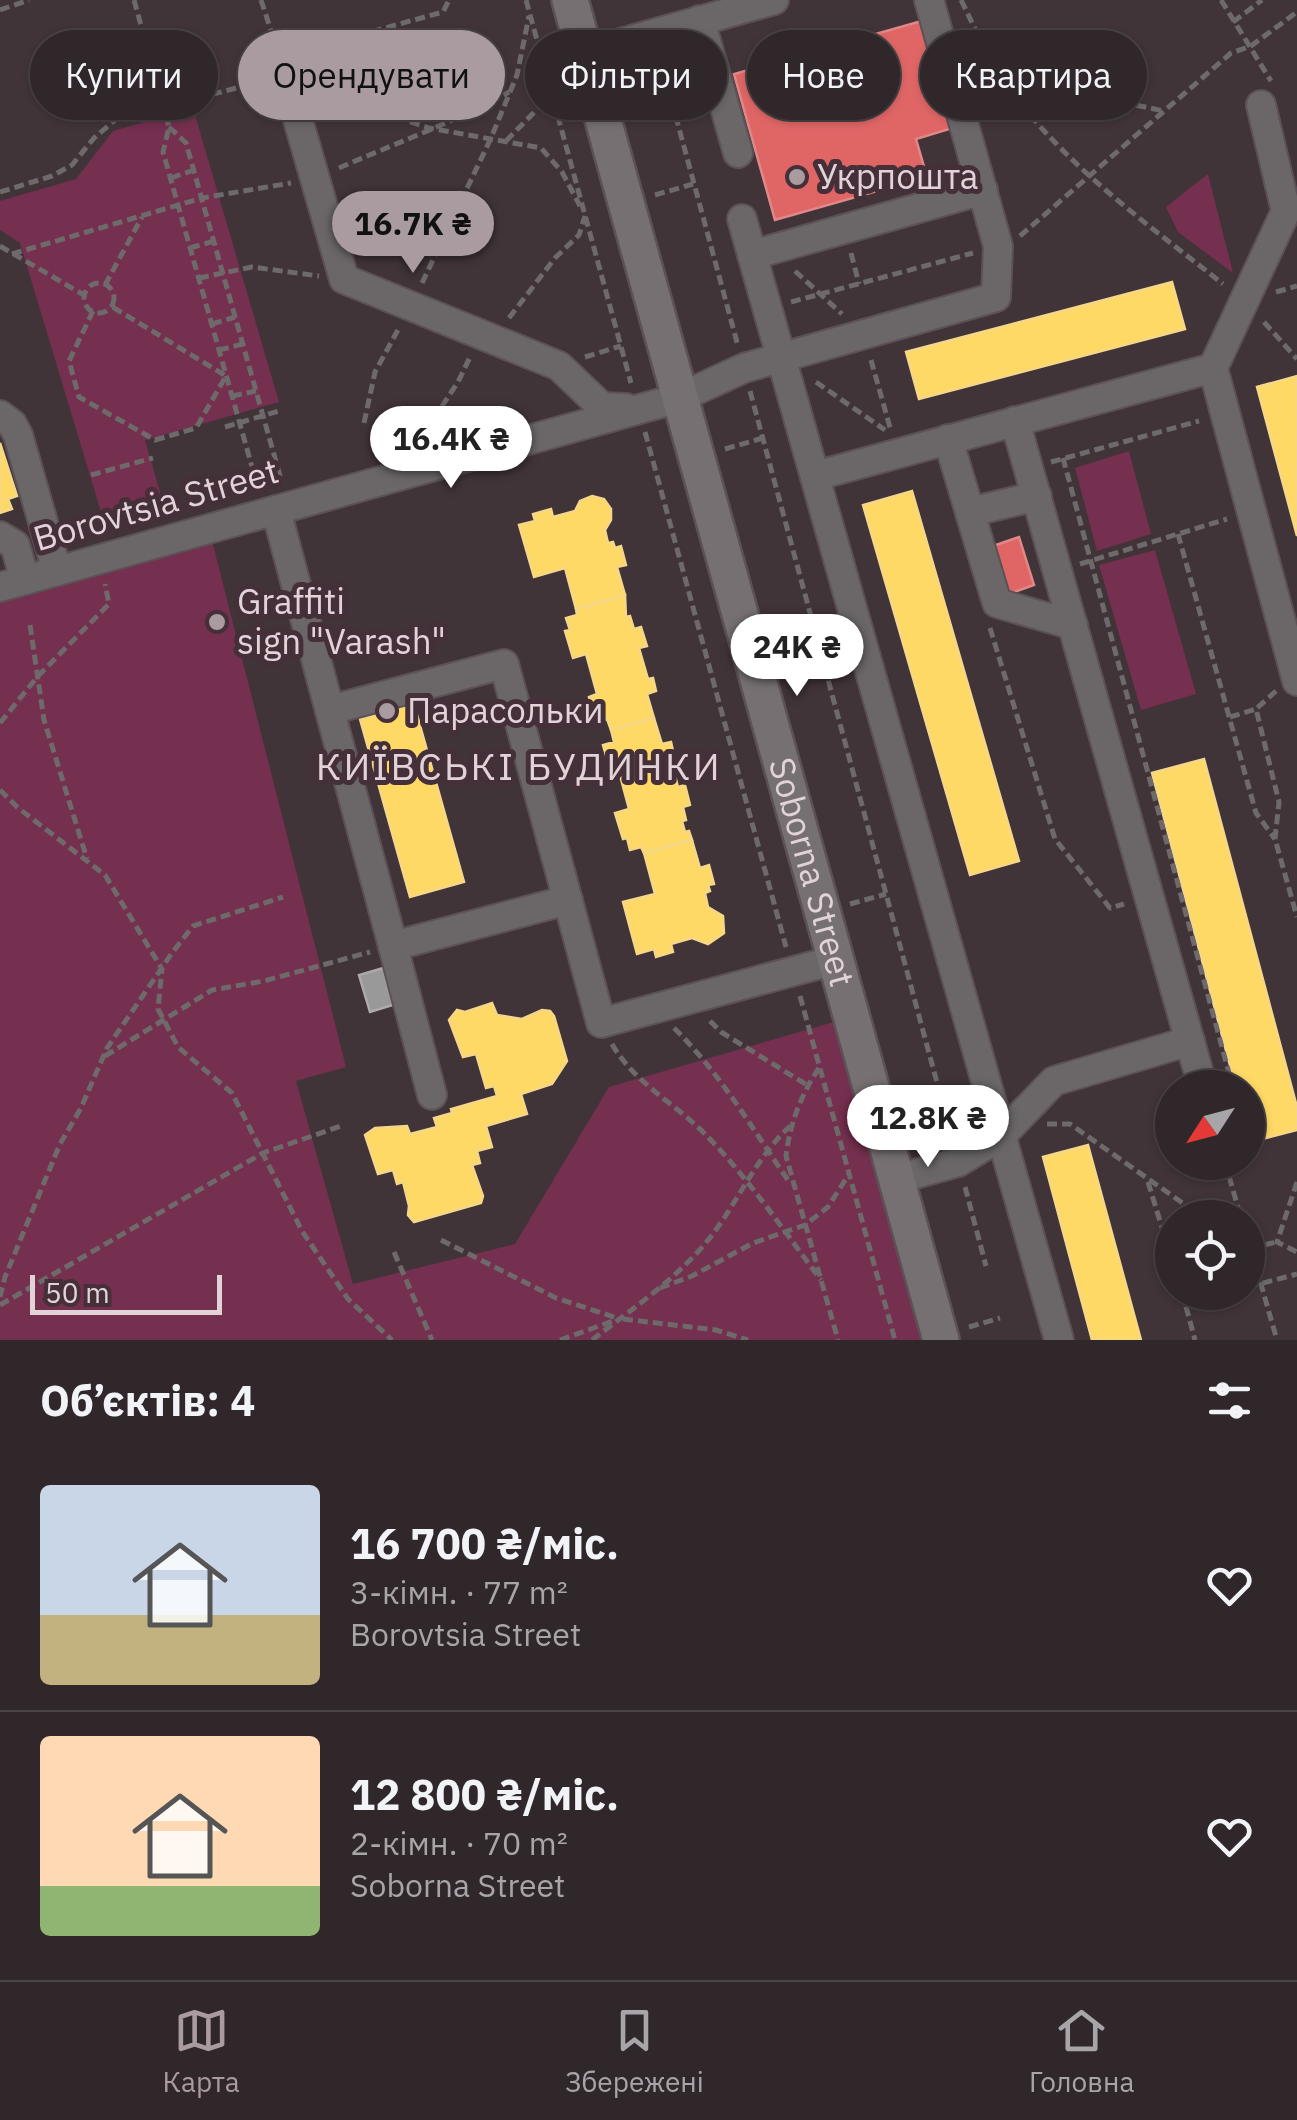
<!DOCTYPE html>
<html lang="uk">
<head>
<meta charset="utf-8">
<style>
  body { margin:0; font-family:"IBM Plex Sans",sans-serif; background:#382f33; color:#f1f3f6; height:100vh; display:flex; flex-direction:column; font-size:38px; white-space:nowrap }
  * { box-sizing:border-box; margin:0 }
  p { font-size:32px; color:#a8a5a9 }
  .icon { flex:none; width:55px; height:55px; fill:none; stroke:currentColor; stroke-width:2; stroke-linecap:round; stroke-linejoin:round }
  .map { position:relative; height:1340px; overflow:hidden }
  .side { display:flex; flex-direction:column; background:#30272b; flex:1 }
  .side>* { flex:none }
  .hud { position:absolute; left:30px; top:30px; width:1238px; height:90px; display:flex; gap:20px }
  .needle { width:65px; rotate:234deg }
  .fabs { position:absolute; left:1155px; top:1070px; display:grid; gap:20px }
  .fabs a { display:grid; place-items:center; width:110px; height:110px; border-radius:50%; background:#30272b; box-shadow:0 2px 8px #0004,0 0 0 2px #4b4447; font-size:50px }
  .scale { position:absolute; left:30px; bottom:25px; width:192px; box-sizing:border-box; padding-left:10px; border:5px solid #e1d3d8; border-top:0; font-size:28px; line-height:35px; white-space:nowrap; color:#e1d3d8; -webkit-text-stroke:8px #452f38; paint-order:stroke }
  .price { position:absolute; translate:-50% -85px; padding:0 22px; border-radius:35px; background:#fff; color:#222; font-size:32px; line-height:65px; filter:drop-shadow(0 2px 5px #0008) }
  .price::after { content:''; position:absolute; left:50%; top:60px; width:30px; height:22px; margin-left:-15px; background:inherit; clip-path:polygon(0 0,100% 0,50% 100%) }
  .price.on { background:#a99ba0; color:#111 }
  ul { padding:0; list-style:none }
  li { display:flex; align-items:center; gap:30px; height:250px; padding:0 40px }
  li+li { border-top:2px solid #4b4447 }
  li span { display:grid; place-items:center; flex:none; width:280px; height:200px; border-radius:10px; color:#555 }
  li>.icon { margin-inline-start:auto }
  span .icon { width:120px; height:120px; fill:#fffc; stroke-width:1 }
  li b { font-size:42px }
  h2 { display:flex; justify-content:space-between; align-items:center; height:120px; padding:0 40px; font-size:42px }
  .pill { padding:0 35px; border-radius:45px; background:#30272b; box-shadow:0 2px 8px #0004,0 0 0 2px #4b4447; font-size:35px; line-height:90px }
  .pill.on { background:#a99ba0; color:#111 }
  .dock { display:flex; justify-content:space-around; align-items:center; height:140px; border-top:2px solid #4b4447; background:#30272b; font-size:28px; color:#a8a5a9 }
  .dock a { display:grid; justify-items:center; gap:5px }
  .dock .on { color:#a99ba0 }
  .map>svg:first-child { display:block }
  .green { fill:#752f4f }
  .homes { fill:#ffd966; stroke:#f6d788; stroke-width:2.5 }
  .shops { fill:#e06666; stroke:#e08788; stroke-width:2.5 }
  .industry { fill:#999; stroke:#afaaac; stroke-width:2.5 }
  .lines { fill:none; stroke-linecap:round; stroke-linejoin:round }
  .minor-casing { stroke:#5c5156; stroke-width:32 }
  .major-casing { stroke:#5c5156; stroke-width:40 }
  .path { stroke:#6e696a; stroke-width:5; stroke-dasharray:10 5; stroke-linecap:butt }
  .minor { stroke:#6b6769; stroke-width:28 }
  .major { stroke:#767072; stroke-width:35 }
  .poi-dot { fill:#a99ba0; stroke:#452f38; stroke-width:4 }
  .labels { text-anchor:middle; stroke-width:10; stroke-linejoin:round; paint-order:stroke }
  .poi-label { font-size:35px; fill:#e1d3d8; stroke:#452f38; text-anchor:start }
  .street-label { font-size:35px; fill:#e1d3d8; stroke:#452f38 }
  .neighbourhood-label { font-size:38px; letter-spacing:2.5px; fill:#e1d3d8; stroke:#452f38 }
</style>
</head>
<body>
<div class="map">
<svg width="1297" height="1340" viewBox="0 0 1297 1340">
  <rect width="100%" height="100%" fill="#403439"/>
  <g class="green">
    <path d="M193,108L279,402L145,440L164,506L104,522L20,243L0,230V201L76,179L113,131Z"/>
    <path d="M1208,174L1233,273L1178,232L1166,207Z"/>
    <path d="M1129,451L1151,534L1097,551L1075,468Z"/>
    <path d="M209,529L346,1067L296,1081L353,1284L515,1244L609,1087L851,1017L941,1340H0V587Z"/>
    <path d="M1155,550L1196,694L1141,710L1099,565Z"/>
  </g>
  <g class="homes">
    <path d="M1172,282L1185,329L919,399L906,352Z"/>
    <path d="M1297,376V536L1257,387Z"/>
    <path d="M0,443L17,496L8,499L12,509L0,513Z"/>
    <path d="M912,491L1019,861L970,875L863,505Z"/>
    <path d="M592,496L604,499L611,509V520L605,530L608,543L613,542L615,548L621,546L626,565L617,567L625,595L576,609L565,568L534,577L519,525L535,521L533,514L551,509L553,517L575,511L580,501Z"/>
    <path d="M625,595L626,617L630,616L634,629L641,627L647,646L639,648L648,679L653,678L656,691L647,694L654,718L611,730L607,719L596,722L589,697L597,694L586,654L573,658L565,631L570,630L566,618L577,615L576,609Z"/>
    <path d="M414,704L464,882L410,897L360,719Z"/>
    <path d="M654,718L662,744L671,742L674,755L670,757L678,787L685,785L690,805L683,807L686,820L682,821L685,832L689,831L692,840L644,853L641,847L630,850L627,838L623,839L615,813L629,809L618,768L610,770L603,745L614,742L611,730Z"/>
    <path d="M1204,759L1297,1107V1130L1251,1142L1248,1130V1088H1236L1152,773Z"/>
    <path d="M692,840L700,868L709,865L714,884L708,885L710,891L705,893L708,907L723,916L724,933L708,944L692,938L671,944L673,952L656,957L654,949L637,954L623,902L655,894L644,853Z"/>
    <path d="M492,1003L497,1015L522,1019L542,1010L550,1011L554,1016L567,1061L552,1084L521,1094L527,1114L486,1126L492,1147L477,1151L480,1163L472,1165L483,1196L481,1203L414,1222L408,1215L409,1206L403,1182L397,1184L393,1170L378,1174L365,1135L375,1128L407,1126L410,1134L437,1127L434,1118L452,1113L451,1109L497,1096L494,1086L486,1088L476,1054L463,1057L449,1020L457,1010L465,1012Z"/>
    <path d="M1088,1145L1141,1340H1092L1043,1157Z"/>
  </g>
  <g class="shops">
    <path d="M925,20L956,127L916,139L927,177L775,220L734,74Z"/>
    <path d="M1019,537L1034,585L1003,596L987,548Z"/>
  </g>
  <g class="industry">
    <path d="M1102,40L1111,60L1076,76L1067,57Z"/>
    <path d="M383,968L393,1005L370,1012L359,975Z"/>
  </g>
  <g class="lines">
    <defs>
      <g id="minor">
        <path d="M700,20L738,153"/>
        <path d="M585,53L774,0"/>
        <path d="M283,68L344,279L559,366L602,407L626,408"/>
        <path d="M742,219L1059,1340"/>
        <path d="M752,255L983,190"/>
        <path d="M1213,368L1286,211L1261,105"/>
        <path d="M0,415L12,424L18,435L57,571"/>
        <path d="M1015,421L1203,1088"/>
        <path d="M948,439L997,603L1073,625"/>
        <path d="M815,476L1213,368L1297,681"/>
        <path d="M276,510L393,946L568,900"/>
        <path d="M970,512L1037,496"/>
        <path d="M0,536L15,545L25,580"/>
        <path d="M0,587L679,398L744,368L996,297L998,246L929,0"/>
        <path d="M330,710L504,664L601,1023L835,960"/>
        <path d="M393,946L432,1095"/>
        <path d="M897,1179L958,1162L1001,1136L1054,1081L1190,1041"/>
      </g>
      <g id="major">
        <path id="s1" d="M570,0L941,1340"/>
      </g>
    </defs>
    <use href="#minor" class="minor-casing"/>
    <use href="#major" class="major-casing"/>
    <g class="path">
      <path d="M134,0L169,127L163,152L258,488"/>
      <path d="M261,0L276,46"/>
      <path d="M526,0L631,383"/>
      <path d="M961,0C975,28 986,55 1004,81C1062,164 1145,222 1223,284"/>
      <path d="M1221,0L1271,81"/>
      <path d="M0,10L29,0"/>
      <path d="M1233,22L1262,0"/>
      <path d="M660,58L738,346"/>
      <path d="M994,61L1015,66L1068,91L1164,111"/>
      <path d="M305,62L321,57L341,40L443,12L449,0"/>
      <path d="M313,82L358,104L429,128L541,148L562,172L580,206"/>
      <path d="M169,127L186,143L282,483"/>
      <path d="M506,141L552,94"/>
      <path d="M339,168C396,143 455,122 509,92"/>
      <path d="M171,178L194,170"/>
      <path d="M0,192L52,176L72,165L94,138L115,120L259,82"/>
      <path d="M655,195L693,184"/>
      <path d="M1020,236L1231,53L1251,46L1297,12"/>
      <path d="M0,246L84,295"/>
      <path d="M190,248L214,241"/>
      <path d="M851,253L859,284"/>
      <path d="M12,254L202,198L291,183"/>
      <path d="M795,271L842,314"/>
      <path d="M199,278L252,267L319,276"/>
      <path d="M422,283L491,138L517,75L529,16"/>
      <circle cx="99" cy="298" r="15"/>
      <path d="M105,285L142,217"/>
      <path d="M1276,292L1297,286"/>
      <path d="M791,302L973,253"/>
      <path d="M93,311L69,361L79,397L155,440L196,428L226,376L111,306"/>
      <path d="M509,318L555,258L579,235L585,216"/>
      <path d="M1264,322L1297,359"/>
      <path d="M212,324L235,317"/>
      <path d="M219,350L243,344"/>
      <path d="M585,357L621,346"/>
      <path d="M871,360L891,431"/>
      <path d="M816,382L885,430"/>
      <path d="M750,391L952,1138"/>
      <path d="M232,396L256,391"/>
      <path d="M364,423L375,372L399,328"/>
      <path d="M225,427L279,411"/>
      <path d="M645,432L786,947"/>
      <path d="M417,444L458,382L471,355"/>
      <path d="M725,449L763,438"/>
      <path d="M1063,458L1233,1088"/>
      <path d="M1051,462L1199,421"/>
      <path d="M91,475L153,458"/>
      <path d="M1178,534L1256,813L1275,839"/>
      <path d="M1080,564L1227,519"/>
      <path d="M30,625L44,720L87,859"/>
      <path d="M990,628L1055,839L1110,908L1124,904"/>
      <path d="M1276,691L1256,709L1279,802L1275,839L1297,917"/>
      <path d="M1230,717L1256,709"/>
      <path d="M0,723L38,676L109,604L105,584"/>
      <path d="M0,790L17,807L105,875L162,969L158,1009L178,1047L232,1093L302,1231L348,1299L392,1340"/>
      <path d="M850,904L886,894"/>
      <path d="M800,996L895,1340"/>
      <path d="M710,1021L721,1032L807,1085"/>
      <path d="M674,1028C721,1074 753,1130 790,1183"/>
      <path d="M612,1044C634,1083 675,1103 706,1135C749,1179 784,1231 821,1280"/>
      <path d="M105,1056L212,990L264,981L370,952"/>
      <path d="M819,1068C801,1095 790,1123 786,1156L838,1340"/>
      <path d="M1047,1124H1070L1204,1218"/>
      <path d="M1248,1139V1144"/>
      <path d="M1225,1162L1241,1218"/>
      <path d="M1148,1182L1172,1260"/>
      <path d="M1297,1182L1277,1242L1297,1252"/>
      <path d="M965,1187L986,1266"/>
      <path d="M1248,1239L1277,1340"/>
      <path d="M441,1240L556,1298L620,1319"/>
      <path d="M1250,1248L1277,1242"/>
      <path d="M394,1252L432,1340"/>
      <path d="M1248,1287L1297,1274"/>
      <path d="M660,1288L692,1276L753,1243L805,1225L828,1207L849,1174"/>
      <path d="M1182,1292L1195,1340"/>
      <path d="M0,1297L5,1277L60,1144L81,1108L107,1048L172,953L193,926L283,897"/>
      <path d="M1186,1302L1225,1292"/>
      <path d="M0,1305L263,1153L341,1126"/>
      <path d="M623,1319L716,1330L748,1340"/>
      <path d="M969,1327L1000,1318"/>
      <path d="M560,1340L613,1321"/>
      <path d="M592,1340C631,1310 672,1282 704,1245C737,1206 752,1162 790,1126"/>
    </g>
    <use href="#minor" class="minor"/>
    <use href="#major" class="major"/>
  </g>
  <g class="poi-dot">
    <circle cx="797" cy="177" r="10"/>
    <circle cx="217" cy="622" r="10"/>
    <circle cx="387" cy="711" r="10"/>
  </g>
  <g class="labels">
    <g class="poi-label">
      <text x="817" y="189">Укрпошта</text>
      <text x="237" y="614">Graffiti<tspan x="237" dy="40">sign "Varash"</tspan></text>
      <text x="407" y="723">Парасольки</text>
    </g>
    <g class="street-label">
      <text transform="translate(156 505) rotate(-16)" y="12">Borovtsia Street</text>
      <text dy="12" stroke="none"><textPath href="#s1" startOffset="905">Soborna Street</textPath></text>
    </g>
    <g class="neighbourhood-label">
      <text x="519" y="780">КИЇВСЬКІ БУДИНКИ</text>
    </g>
  </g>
</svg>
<div class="fabs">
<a><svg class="needle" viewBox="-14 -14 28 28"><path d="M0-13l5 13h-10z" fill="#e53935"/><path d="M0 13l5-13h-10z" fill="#a8a5a9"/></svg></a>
<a><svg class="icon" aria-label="locate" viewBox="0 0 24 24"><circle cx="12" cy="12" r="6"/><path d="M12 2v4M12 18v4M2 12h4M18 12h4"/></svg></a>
</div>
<div class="scale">50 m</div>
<b class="price on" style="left:413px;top:276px">16.7K ₴</b>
<b class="price" style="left:451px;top:491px">16.4K ₴</b>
<b class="price" style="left:797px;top:699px">24K ₴</b>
<b class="price" style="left:928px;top:1170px">12.8K ₴</b>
<div class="hud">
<a class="pill">Купити</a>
<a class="pill on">Орендувати</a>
<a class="pill">Фільтри</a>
<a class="pill">Нове</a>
<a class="pill">Квартира</a>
</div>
</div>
<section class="side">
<h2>Об’єктів: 4<svg class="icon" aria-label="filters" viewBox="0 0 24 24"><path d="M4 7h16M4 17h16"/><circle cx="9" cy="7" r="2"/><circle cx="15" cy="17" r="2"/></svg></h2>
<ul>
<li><span style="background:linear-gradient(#c9d6e8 65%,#c2b280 0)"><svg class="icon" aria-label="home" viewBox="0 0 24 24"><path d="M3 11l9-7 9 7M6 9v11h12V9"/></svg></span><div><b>16 700 ₴/міс.</b><p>3-кімн. · 77 m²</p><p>Borovtsia Street</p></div><svg class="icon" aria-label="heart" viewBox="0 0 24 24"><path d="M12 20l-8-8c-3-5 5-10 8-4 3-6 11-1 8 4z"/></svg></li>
<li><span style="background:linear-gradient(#ffd9b3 75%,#8fb573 0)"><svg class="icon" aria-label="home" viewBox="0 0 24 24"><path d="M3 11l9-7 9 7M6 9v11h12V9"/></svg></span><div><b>12 800 ₴/міс.</b><p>2-кімн. · 70 m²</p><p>Soborna Street</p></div><svg class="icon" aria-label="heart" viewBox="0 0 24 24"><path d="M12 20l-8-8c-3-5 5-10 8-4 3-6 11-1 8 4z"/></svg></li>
</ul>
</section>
<nav class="dock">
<a class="on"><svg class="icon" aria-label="map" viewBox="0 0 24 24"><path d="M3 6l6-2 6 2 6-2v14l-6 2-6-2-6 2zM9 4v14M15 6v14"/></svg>Карта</a>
<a><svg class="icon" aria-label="saved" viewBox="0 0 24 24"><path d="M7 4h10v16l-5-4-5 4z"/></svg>Збережені</a>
<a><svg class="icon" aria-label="home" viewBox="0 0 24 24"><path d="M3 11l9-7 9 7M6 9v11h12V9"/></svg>Головна</a>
</nav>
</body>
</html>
